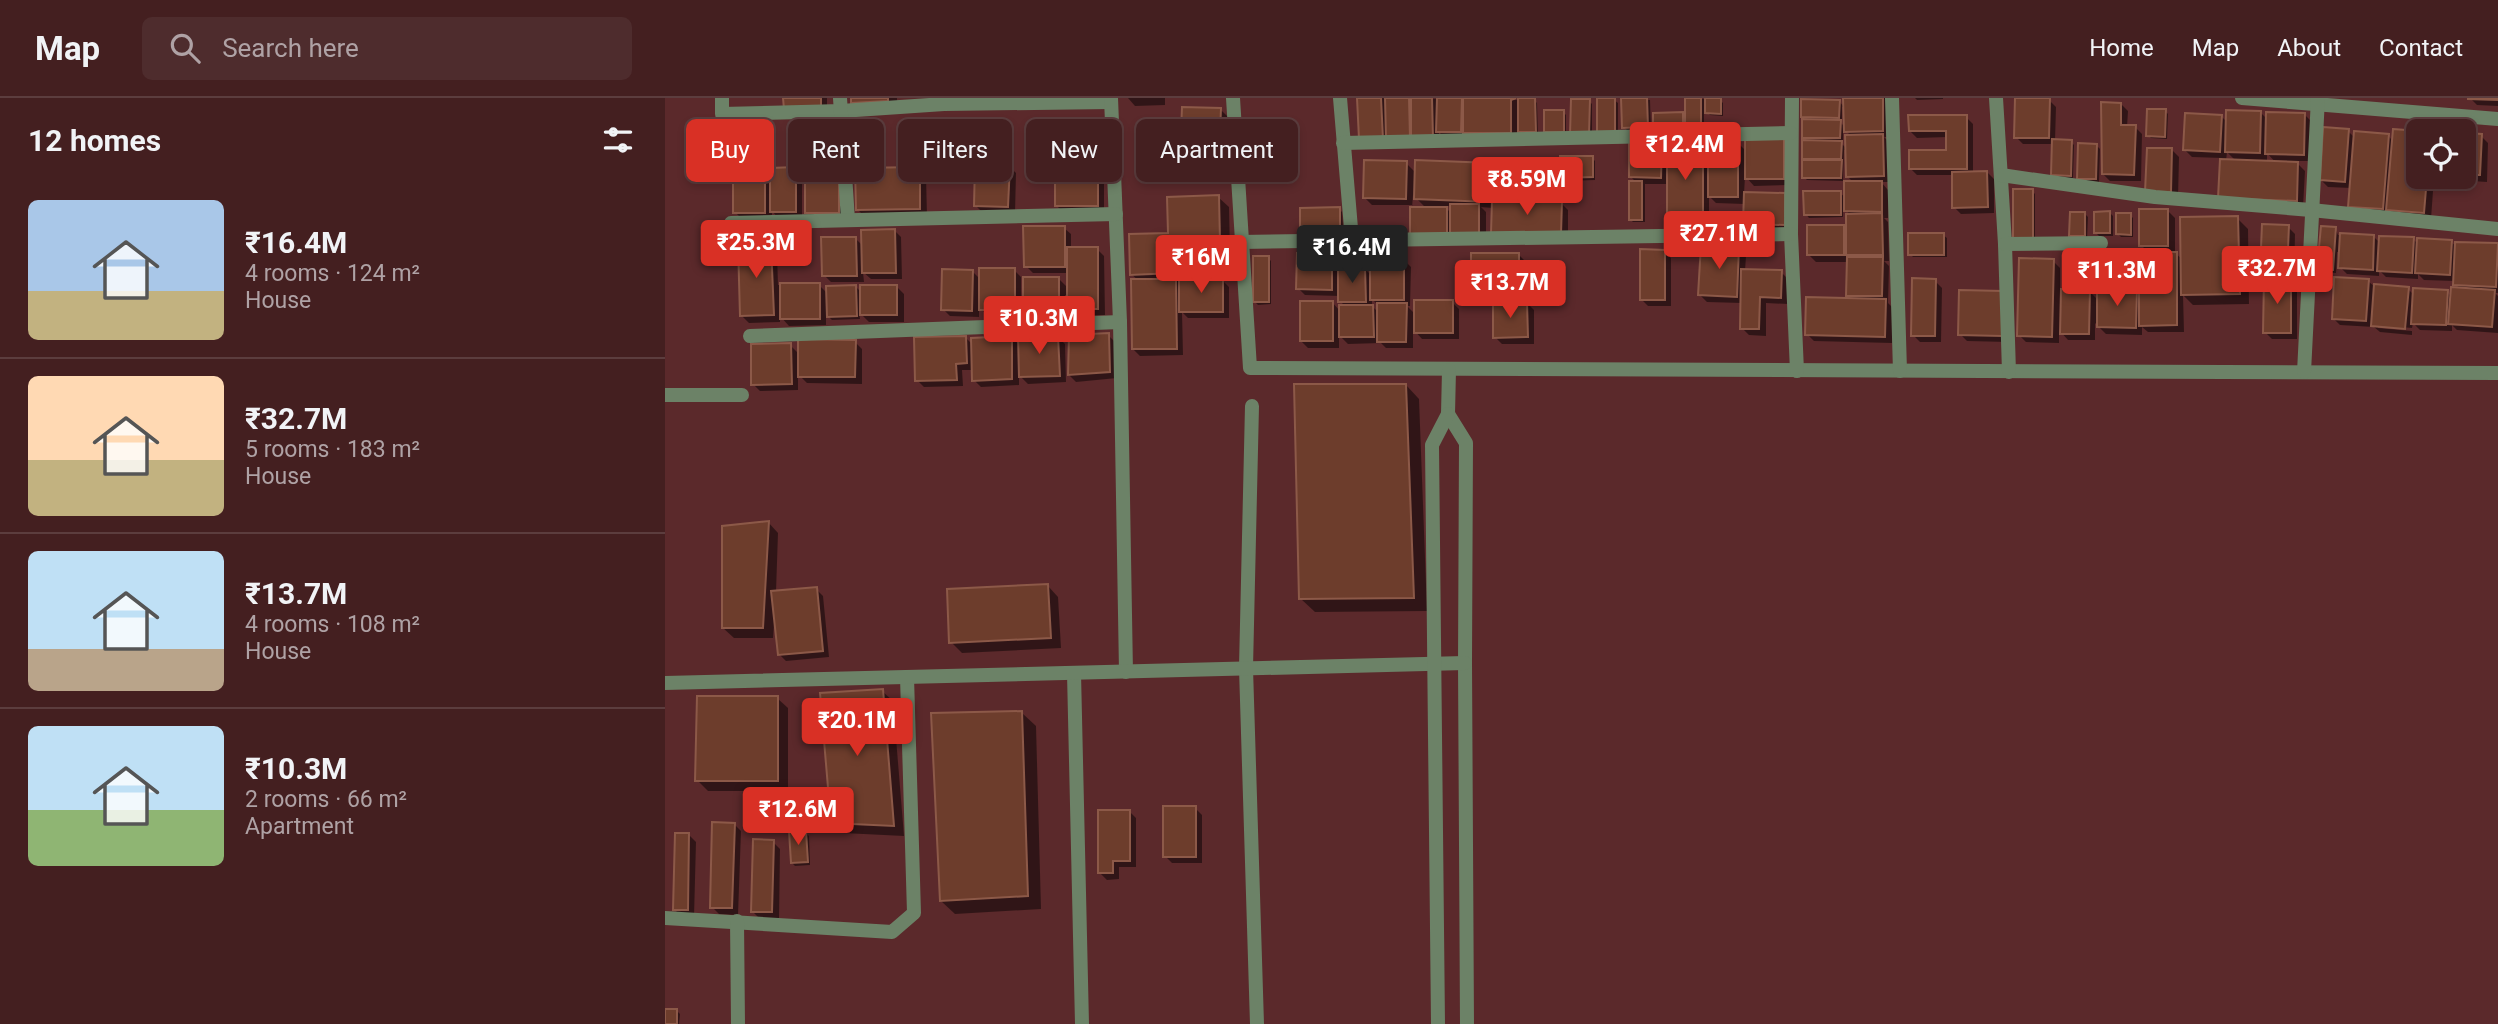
<!DOCTYPE html>
<html lang="en">
<head>
<meta charset="utf-8">
<style>
  body { margin:0; font-family:Roboto,sans-serif; background:#4e2c2d; color:#f1f3f6; height:100vh; display:flex; flex-direction:column; font-size:26px; white-space:nowrap }
  * { box-sizing:border-box; margin:0 }
  p { font-size:23px; color:#afa2a5 }
  .icon { flex:none; width:38px; height:38px; fill:none; stroke:currentColor; stroke-width:2; stroke-linecap:round; stroke-linejoin:round }
  .map { position:relative; flex:1; overflow:hidden }
  .details { display:flex; flex-direction:column; background:#441f20; width:665px }
  .details>* { flex:none }
  .top-card { position:absolute; left:21px; top:21px; width:665px; height:63px; display:flex; gap:14px }
  .buttons { position:absolute; left:1741px; top:21px; display:grid; gap:14px }
  .buttons a { display:grid; place-items:center; width:70px; height:70px; border-radius:10px; background:#441f20; box-shadow:0 4px 10px #0003,0 0 0 2px #5c3d3e; font-size:35px }
  .price { position:absolute; translate:-50% -60px; padding:0 16px; border-radius:7px; background:#d93025; color:#fff; font-size:23px; line-height:46px; filter:drop-shadow(0 2px 4px #0008) }
  .price::after { content:''; position:absolute; left:50%; top:42px; width:21px; height:16px; margin-left:-10px; background:inherit; clip-path:polygon(0 0,100% 0,50% 100%) }
  .price.active { background:#222; color:#fff }
  ul { padding:0; list-style:none }
  li { display:flex; align-items:center; gap:21px; height:175px; padding:0 28px }
  li+li { border-top:2px solid #5c3d3e }
  li span { display:grid; place-items:center; flex:none; width:196px; height:140px; border-radius:10px; color:#555 }
  li>.icon { margin-inline-start:auto }
  span .icon { width:84px; height:84px; fill:#fffc; stroke-width:1 }
  li b { font-size:30px }
  h2 { display:flex; justify-content:space-between; align-items:center; height:84px; padding:0 28px; font-size:30px }
  .chip { padding:0 24px; border-radius:10px; background:#441f20; box-shadow:0 4px 10px #0003,0 0 0 2px #5c3d3e; font-size:24px; line-height:63px }
  .chip.active { background:#d93025; color:#fff }
  header { display:flex; align-items:center; gap:42px; box-sizing:border-box; height:98px; padding:0 35px; background:#441f20; border-bottom:2px solid #5c3d3e }
  header strong { font-size:33px }
  nav { display:flex; gap:38px; margin-inline-start:auto; font-size:24px }
  .search { width:490px; height:63px; background:#4e2c2d; display:flex; align-items:center; gap:18px; box-sizing:border-box; padding:0 24px; border-radius:10px; color:#afa2a5; font-size:26px }
  main { display:flex; flex:1; min-height:0 }
  .map>svg:first-child { display:block }
  .shadow { fill:#0007; fill-rule:evenodd }
  .building { fill:#6d3d2c; stroke:#8c5948; stroke-width:2 }
  .lines { fill:none; stroke-linecap:round; stroke-linejoin:round }
  .minor { stroke:#6c8267; stroke-width:14 }
  .tertiary { stroke:#6c8267; stroke-width:14 }
</style>
</head>
<body>
<header>
<strong>Map</strong>
<div class="search"><svg class="icon" aria-label="search" viewBox="0 0 24 24"><circle cx="10" cy="10" r="6"/><path d="M15 15l6 6"/></svg>Search here</div>
<nav><a>Home</a><a>Map</a><a>About</a><a>Contact</a></nav>
</header>
<main>
<section class="details">
<h2>12 homes<svg class="icon" aria-label="filters" viewBox="0 0 24 24"><path d="M4 7h16M4 17h16"/><circle cx="9" cy="7" r="2"/><circle cx="15" cy="17" r="2"/></svg></h2>
<ul>
<li><span style="background:linear-gradient(#a9c7e8 65%,#c2b280 0)"><svg class="icon" aria-label="home" viewBox="0 0 24 24"><path d="M3 11l9-7 9 7M6 9v11h12V9"/></svg></span><div><b>₹16.4M</b><p>4 rooms · 124 m²</p><p>House</p></div></li>
<li><span style="background:linear-gradient(#ffd9b3 60%,#c2b280 0)"><svg class="icon" aria-label="home" viewBox="0 0 24 24"><path d="M3 11l9-7 9 7M6 9v11h12V9"/></svg></span><div><b>₹32.7M</b><p>5 rooms · 183 m²</p><p>House</p></div></li>
<li><span style="background:linear-gradient(#bfe0f5 70%,#b9a48a 0)"><svg class="icon" aria-label="home" viewBox="0 0 24 24"><path d="M3 11l9-7 9 7M6 9v11h12V9"/></svg></span><div><b>₹13.7M</b><p>4 rooms · 108 m²</p><p>House</p></div></li>
<li><span style="background:linear-gradient(#bfe0f5 60%,#8fb573 0)"><svg class="icon" aria-label="home" viewBox="0 0 24 24"><path d="M3 11l9-7 9 7M6 9v11h12V9"/></svg></span><div><b>₹10.3M</b><p>2 rooms · 66 m²</p><p>Apartment</p></div></li>
</ul>
</section>
<div class="map">
<svg width="1833" height="926" viewBox="0 0 1833 926">
  <rect width="100%" height="100%" fill="#5b292b"/>
  <g class="shadow">
    <path d="M120,0H162V16Z"/>
    <path d="M188,0H232V13L199,15L188,4Z"/>
    <path d="M463,0H500V7L470,8Z"/>
    <path d="M694,0L869,2L872,5L873,37H858L852,31V41L780,40L774,34V46L703,48Z"/>
    <path d="M958,0L985,2L986,32H962L959,29Z"/>
    <path d="M1022,0L1055,2L1058,5V18L1045,17L1039,11V31H1025L1020,26V32L993,33L990,30L1017,16L1022,21Z"/>
    <path d="M1180,0H1224L1225,39H1219L1225,45L1226,84H1216L1223,92V120H1219L1223,124L1224,163H1219L1224,168L1223,205L1227,209V245L1149,243L1142,236L1187,202L1183,197V164H1151L1144,157L1178,129L1183,134L1186,117L1178,110V119L1144,120L1141,116L1175,95L1181,100L1189,85L1182,78V52H1179L1178,83L1142,82L1139,79V44H1144L1138,39L1142,23L1137,19L1174,3L1179,9H1177V22H1173L1181,30ZM1178,30L1186,38L1182,51L1173,42H1178Z"/>
    <path d="M1250,0H1278V1L1252,2Z"/>
    <path d="M1805,0H1833V8L1812,7Z"/>
    <path d="M934,2H949L953,5V39Z"/>
    <path d="M1384,2L1391,9L1390,43L1406,44L1409,47L1408,80H1391L1388,77L1389,46H1358L1351,39Z"/>
    <path d="M907,3H924L927,6V39Z"/>
    <path d="M1456,6L1463,13L1462,29H1470L1477,36L1476,83H1445L1438,76Z"/>
    <path d="M556,12L563,19L562,42L525,41L518,34Z"/>
    <path d="M1500,13L1503,16L1502,41L1486,40L1483,37Z"/>
    <path d="M898,14L901,17V36H884Z"/>
    <path d="M1595,14L1603,22L1640,17L1647,24L1645,63H1630L1640,73L1638,109L1555,99L1557,60L1527,59L1520,52L1556,18L1562,24ZM1562,54L1571,63H1561ZM1602,55L1611,65L1602,64Z"/>
    <path d="M1301,19L1308,26V75L1322,74L1329,81V115L1296,116L1289,109V77H1252L1245,70L1283,54V39L1252,40L1245,33Z"/>
    <path d="M431,22L438,29V68H432L439,75V114H398L391,107L396,68L390,61Z"/>
    <path d="M165,32L172,39V70L181,121H149L142,114V71H130L137,78V120L114,121L107,113V121H77L70,114L100,76L107,84V71H131L125,64Z"/>
    <path d="M1683,33L1690,40L1723,37L1754,79H1769L1766,121L1692,115L1685,108L1686,90L1663,89L1656,82Z"/>
    <path d="M1799,37L1816,38L1823,45L1822,84L1776,81L1774,79H1799Z"/>
    <path d="M1118,42L1125,49L1126,87L1089,88L1080,78L1079,96H1120L1126,133H1087L1080,126V106L1051,105L1044,98V129H1010L1003,122V86H980V124H968L965,121L972,85L966,79L996,47L1003,54L1037,48L1045,55L1073,45L1082,54Z"/>
    <path d="M1432,48L1435,51L1434,84L1417,83L1414,80Z"/>
    <path d="M1507,52L1514,59L1513,100H1489Z"/>
    <path d="M527,60L534,67V85L485,86L478,79Z"/>
    <path d="M927,60L930,63V82L900,83L897,80Z"/>
    <path d="M741,65L751,75L825,67L832,74L831,104L865,105L859,98L872,83L875,87V105H896L903,112V142L828,110L816,109L821,114V146L747,140V107H707L700,100ZM748,97L761,110H747ZM779,108H787V116Z"/>
    <path d="M344,68L351,75L350,115L317,114L310,107Z"/>
    <path d="M254,71L261,78L262,118L200,119L193,112Z"/>
    <path d="M1367,93L1370,96V142H1353Z"/>
    <path d="M553,99L564,109L565,154L520,155V181L557,182L564,189V220H523L517,214L518,257L475,258L468,251L474,183L466,176L505,137Z"/>
    <path d="M674,111L677,114L678,130H640L637,127Z"/>
    <path d="M1503,113L1510,120V155L1517,161L1572,120L1583,131L1584,206L1528,207L1518,197L1519,234H1483L1477,229V237L1441,236L1430,225V242H1403L1394,232V245L1361,244L1354,237L1388,163L1395,170V192L1424,193L1434,203L1471,193L1476,198L1484,155L1476,147Z"/>
    <path d="M1445,115L1448,118V138H1434L1431,135Z"/>
    <path d="M1420,116L1423,119L1422,141L1409,140L1406,137Z"/>
    <path d="M1465,117L1468,120V139H1456L1453,136Z"/>
    <path d="M1623,129L1630,136L1629,182H1626L1632,188V241H1607L1600,234L1604,181L1597,174Z"/>
    <path d="M399,130L406,136V151H432L439,158L440,217H411L404,210V197H400V221L367,220L360,213L394,181L404,191V175H368L361,168Z"/>
    <path d="M1670,130L1673,137L1709,139L1715,145L1748,141L1754,147L1786,144L1792,149L1833,147V195H1830L1833,198V235L1792,232L1787,227V233L1755,232L1748,225L1747,230L1713,227V230L1747,233V237L1715,234L1709,229L1675,227L1668,220L1703,183L1711,190L1743,191L1749,197L1782,194L1787,199L1794,191L1790,183L1759,182L1753,176V181L1721,179L1714,172V178L1682,176L1675,169L1676,154H1672L1671,175L1657,174L1654,171Z"/>
    <path d="M229,132L236,139L237,181H206L198,174L199,184H166L159,177L191,141L198,148Z"/>
    <path d="M1278,137L1282,140V159H1248L1245,156Z"/>
    <path d="M105,147L112,154L113,187H154L163,196L191,189L197,195L232,189L239,196V224H204L194,214L195,221L167,222L161,216V227L124,228L115,218V224L84,225L77,218Z"/>
    <path d="M1074,151L1081,158L1080,173L1116,174L1123,181V206L1101,205V238L1084,237L1077,230V205L1042,204L1035,197Z"/>
    <path d="M999,153L1006,160V208H983L976,201Z"/>
    <path d="M666,157L673,164V171H700L707,178L739,162L746,169L745,208H742L751,217L787,204L794,211V241H757L748,231V250H721L716,245L683,246L674,237V250H643L636,243L667,204L675,213L681,209L675,203V198L640,197L633,190ZM707,201L714,208V215L707,208Z"/>
    <path d="M854,157L861,164V204L869,212V246H837L830,239V205H814L807,198Z"/>
    <path d="M603,160L606,163V206L593,207L590,204Z"/>
    <path d="M349,172L356,179V218H323L314,209V219L285,218L278,211L308,174L316,182Z"/>
    <path d="M1270,183L1277,190L1276,244H1255L1248,237Z"/>
    <path d="M1337,195L1343,244L1302,243L1295,236Z"/>
    <path d="M443,237L450,244L452,280L411,284L404,277Z"/>
    <path d="M347,239L355,248L393,239L400,246L401,284L363,286L354,277V287L316,289L309,282V272H297L298,288L259,289L252,282L301,240L308,247Z"/>
    <path d="M190,244L197,251V286L142,285L133,276V292L95,293L88,286L125,247L135,257Z"/>
    <path d="M741,287L754,301L762,513L650,514L636,501Z"/>
    <path d="M103,424L113,435L111,494L151,491L158,498L164,559L121,563L114,556L111,526H109L108,540H69L58,530Z"/>
    <path d="M383,488L393,499L396,550L297,555L286,544Z"/>
    <path d="M217,593L228,603L239,738L178,735L168,724Z"/>
    <path d="M112,600L123,610V693H43L32,682Z"/>
    <path d="M357,615L371,628L376,811L290,816L276,803Z"/>
    <path d="M530,710L537,717V765H507L500,758Z"/>
    <path d="M464,713L471,720V769H454V781L442,782L435,775Z"/>
    <path d="M69,726L76,733L73,817L54,816L47,809Z"/>
    <path d="M141,735L144,738L145,767L130,768L127,765Z"/>
    <path d="M24,737L31,744L29,819H17L10,812Z"/>
    <path d="M108,744L115,751L114,821H95L88,814Z"/>
    <path d="M0,913H12L15,916L14,926H0Z"/>
  </g>
  <g class="building">
    <path d="M118,0H156V9L119,11Z"/>
    <path d="M186,0H223V3L186,5Z"/>
    <path d="M692,0H716L718,41H694Z"/>
    <path d="M720,0H744L745,40L721,41Z"/>
    <path d="M746,0H767L768,40H746Z"/>
    <path d="M772,0H797L796,34H771Z"/>
    <path d="M798,0H851L846,2V35H798Z"/>
    <path d="M853,0H870L871,34H853Z"/>
    <rect x="932" y="0" width="18" height="36"/>
    <path d="M956,0H982L983,29L957,30Z"/>
    <rect x="1020" y="0" width="16" height="29"/>
    <path d="M1040,0H1056V16L1040,15Z"/>
    <path d="M1178,0H1218V33L1179,34Z"/>
    <path d="M1350,0H1385L1384,40H1349Z"/>
    <path d="M1803,0H1833V2L1803,1Z"/>
    <path d="M906,1H925L924,37H905Z"/>
    <path d="M1136,1L1175,2L1174,20L1136,19Z"/>
    <path d="M1436,4L1456,5V27H1471L1469,77L1437,76Z"/>
    <path d="M517,9L556,10L555,36L516,35Z"/>
    <path d="M1482,11H1501L1500,39L1481,38Z"/>
    <rect x="879" y="12" width="20" height="22"/>
    <path d="M1561,12L1596,13L1595,55L1560,54Z"/>
    <path d="M1018,14V30H988V15Z"/>
    <path d="M1601,14L1640,15L1639,57L1600,56Z"/>
    <path d="M1520,15L1557,17L1555,54L1518,52Z"/>
    <path d="M1243,17H1302V71H1244V52H1281V33H1244Z"/>
    <rect x="388" y="20" width="44" height="42"/>
    <path d="M1137,21L1176,22L1175,40H1137Z"/>
    <path d="M1658,29L1684,31L1680,84L1655,82Z"/>
    <path d="M166,30V64L123,65L122,31Z"/>
    <path d="M1728,31L1754,33V79H1762L1759,115L1721,112Z"/>
    <path d="M1689,33L1724,36L1718,111L1683,109Z"/>
    <path d="M1799,35L1817,36L1815,77H1799Z"/>
    <path d="M1218,36L1219,78L1181,79L1180,37Z"/>
    <rect x="1080" y="41" width="39" height="40"/>
    <path d="M1387,41L1407,42L1406,78L1386,77Z"/>
    <path d="M1137,42L1177,43L1176,61H1137Z"/>
    <rect x="1043" y="43" width="30" height="56"/>
    <path d="M964,44L997,45L996,80L964,79Z"/>
    <path d="M1413,45L1432,46L1431,81H1412Z"/>
    <rect x="1002" y="46" width="36" height="76"/>
    <path d="M1482,50H1507L1506,94H1480Z"/>
    <path d="M528,58V79H477L476,59Z"/>
    <path d="M895,58H928V79L895,80Z"/>
    <path d="M1555,61L1633,64L1632,103L1553,100Z"/>
    <path d="M699,62L742,63L741,101L698,100Z"/>
    <path d="M750,62L826,65L825,104L749,101Z"/>
    <path d="M1137,62H1177L1176,80H1137Z"/>
    <path d="M310,64L345,66L343,109L309,108Z"/>
    <rect x="390" y="66" width="43" height="42"/>
    <path d="M131,69V114H105V70Z"/>
    <rect x="140" y="69" width="34" height="46"/>
    <path d="M255,69V111L191,112L190,70Z"/>
    <path d="M1322,73L1323,109L1287,110V74Z"/>
    <rect x="68" y="75" width="32" height="40"/>
    <rect x="857" y="82" width="16" height="17"/>
    <rect x="964" y="83" width="13" height="39"/>
    <path d="M1179,83H1217V114L1179,113Z"/>
    <rect x="1348" y="91" width="20" height="49"/>
    <path d="M1138,93H1176V117H1139Z"/>
    <path d="M1079,94L1120,95V127L1078,126Z"/>
    <path d="M554,97L555,144L510,146V175L465,177L464,136L503,135L502,99Z"/>
    <path d="M827,102L897,103L896,136L826,135Z"/>
    <path d="M785,106H814V140L785,139Z"/>
    <path d="M675,109V128H635V110Z"/>
    <rect x="745" y="109" width="37" height="32"/>
    <rect x="1474" y="111" width="29" height="37"/>
    <path d="M1445,113V135H1429V114Z"/>
    <path d="M1405,114H1420V138H1404Z"/>
    <path d="M1217,115L1218,157H1181V116Z"/>
    <path d="M1451,115H1466V137L1451,136Z"/>
    <path d="M1573,118L1575,196L1516,197L1515,119Z"/>
    <path d="M1597,126L1624,127L1622,176L1595,175Z"/>
    <rect x="1142" y="127" width="37" height="30"/>
    <path d="M358,128H400V169H359Z"/>
    <path d="M1656,128L1671,129L1668,172L1652,171Z"/>
    <path d="M230,131L231,175H197L196,132Z"/>
    <rect x="1243" y="135" width="36" height="22"/>
    <path d="M1675,135L1709,137L1708,172L1673,170Z"/>
    <path d="M1714,138L1749,139L1747,175L1712,173Z"/>
    <path d="M156,139H191L192,178H157Z"/>
    <path d="M1752,140L1787,142L1785,177L1750,175Z"/>
    <path d="M1790,144L1833,145L1831,189L1788,187Z"/>
    <path d="M73,146H106L109,217L75,218Z"/>
    <path d="M1036,147L1074,149L1072,199L1033,197Z"/>
    <rect x="402" y="149" width="31" height="62"/>
    <path d="M975,151L1000,152V202H975Z"/>
    <path d="M1474,154H1512V227L1474,228Z"/>
    <path d="M632,155H667V192L631,191Z"/>
    <path d="M806,155H854V199L806,198Z"/>
    <rect x="588" y="158" width="16" height="46"/>
    <path d="M1182,159H1218L1217,198H1181Z"/>
    <rect x="705" y="160" width="34" height="42"/>
    <path d="M1354,160L1389,161L1387,239L1352,238Z"/>
    <path d="M673,169H700L701,204H673Z"/>
    <rect x="314" y="170" width="36" height="42"/>
    <path d="M277,171L308,172L307,213L276,212Z"/>
    <path d="M1076,171L1117,172L1116,200L1095,199L1094,231H1075Z"/>
    <path d="M358,179H394V215L358,214Z"/>
    <path d="M1669,179L1704,181L1701,223L1667,221Z"/>
    <rect x="514" y="180" width="44" height="34"/>
    <path d="M1247,180L1271,181L1270,238H1246Z"/>
    <path d="M1599,180H1626V235H1598Z"/>
    <path d="M466,181H511L512,251H467Z"/>
    <rect x="115" y="185" width="40" height="36"/>
    <path d="M1709,186L1744,189L1740,231L1706,228Z"/>
    <path d="M191,187L192,218L162,219L161,188Z"/>
    <rect x="195" y="187" width="37" height="30"/>
    <path d="M1786,189L1830,192L1827,229L1783,226Z"/>
    <path d="M1748,190L1783,192L1781,227L1746,226Z"/>
    <path d="M1396,191H1425L1424,236H1395Z"/>
    <path d="M1432,191L1472,192L1471,230L1432,229Z"/>
    <path d="M1294,192L1338,193L1337,238L1293,237Z"/>
    <path d="M1141,199L1221,201L1220,239L1140,237Z"/>
    <rect x="749" y="202" width="39" height="33"/>
    <rect x="635" y="203" width="33" height="40"/>
    <path d="M828,204H862L863,239L828,240Z"/>
    <path d="M712,205H742L741,244H712Z"/>
    <path d="M674,207H708L709,239H674Z"/>
    <path d="M444,235L445,274L403,277L404,237Z"/>
    <path d="M301,238L302,265L291,266L292,282L250,283L249,239Z"/>
    <path d="M347,238V281L307,283L306,240Z"/>
    <path d="M353,238H393L395,278L354,279Z"/>
    <path d="M133,241L191,242L190,279H133Z"/>
    <path d="M126,245L127,286L86,287V246Z"/>
    <path d="M629,286H741L749,500L634,501Z"/>
    <path d="M104,423L98,530H57V428Z"/>
    <path d="M383,486L386,540L284,545L282,491Z"/>
    <path d="M152,489L158,553L113,557L106,493Z"/>
    <path d="M218,591L229,728L166,725L155,595Z"/>
    <path d="M32,598H113V683H30Z"/>
    <path d="M357,613L363,798L275,803L266,615Z"/>
    <rect x="498" y="708" width="33" height="51"/>
    <path d="M433,712H465V763H448V775H433Z"/>
    <path d="M47,724L70,725L67,810H45Z"/>
    <path d="M124,733H141L143,764L126,765Z"/>
    <path d="M10,735H24L23,812H8Z"/>
    <path d="M88,741L109,742L107,814H86Z"/>
    <rect x="0" y="911" width="12" height="15"/>
  </g>
  <g class="lines">
    <g class="minor">
      <path d="M57,0V16L176,13L279,6L446,4"/>
      <path d="M175,0L183,122"/>
      <path d="M446,0L455,224L461,574"/>
      <path d="M568,0L585,270L1833,275"/>
      <path d="M675,0L687,142"/>
      <path d="M1127,0L1126,136L1132,273"/>
      <path d="M1227,0L1235,273"/>
      <path d="M1331,0L1340,146L1344,274"/>
      <path d="M1577,0L1833,21"/>
      <path d="M678,45L1126,35"/>
      <path d="M1336,77L1490,99L1646,112L1833,131"/>
      <path d="M66,125L451,116"/>
      <path d="M575,144L1126,136"/>
      <path d="M1340,146L1436,145"/>
      <path d="M85,238L455,224"/>
      <path d="M1639,274L1653,0"/>
      <path d="M0,297H77"/>
      <path d="M587,308L581,570L592,926"/>
      <path d="M783,316L784,272"/>
      <path d="M409,575L417,926"/>
      <path d="M0,820L227,834L249,815L242,579"/>
      <path d="M72,823L73,926"/>
    </g>
    <g class="tertiary">
      <path d="M783,316L801,345L800,565L802,926"/>
      <path d="M0,585L800,565"/>
      <path d="M773,926L767,347L783,316"/>
    </g>
  </g>
</svg>
<div class="buttons">
<a><svg class="icon" aria-label="locate" viewBox="0 0 24 24"><circle cx="12" cy="12" r="6"/><path d="M12 2v4M12 18v4M2 12h4M18 12h4"/></svg></a>
</div>
<b class="price" style="left:1020px;top:84px">₹12.4M</b>
<b class="price" style="left:862px;top:119px">₹8.59M</b>
<b class="price" style="left:1054px;top:173px">₹27.1M</b>
<b class="price" style="left:91px;top:182px">₹25.3M</b>
<b class="price active" style="left:687px;top:187px">₹16.4M</b>
<b class="price" style="left:536px;top:197px">₹16M</b>
<b class="price" style="left:1612px;top:208px">₹32.7M</b>
<b class="price" style="left:1452px;top:210px">₹11.3M</b>
<b class="price" style="left:845px;top:222px">₹13.7M</b>
<b class="price" style="left:374px;top:258px">₹10.3M</b>
<b class="price" style="left:192px;top:660px">₹20.1M</b>
<b class="price" style="left:133px;top:749px">₹12.6M</b>
<div class="top-card">
<a class="chip active">Buy</a>
<a class="chip">Rent</a>
<a class="chip">Filters</a>
<a class="chip">New</a>
<a class="chip">Apartment</a>
</div>
</div>
</main>
</body>
</html>
